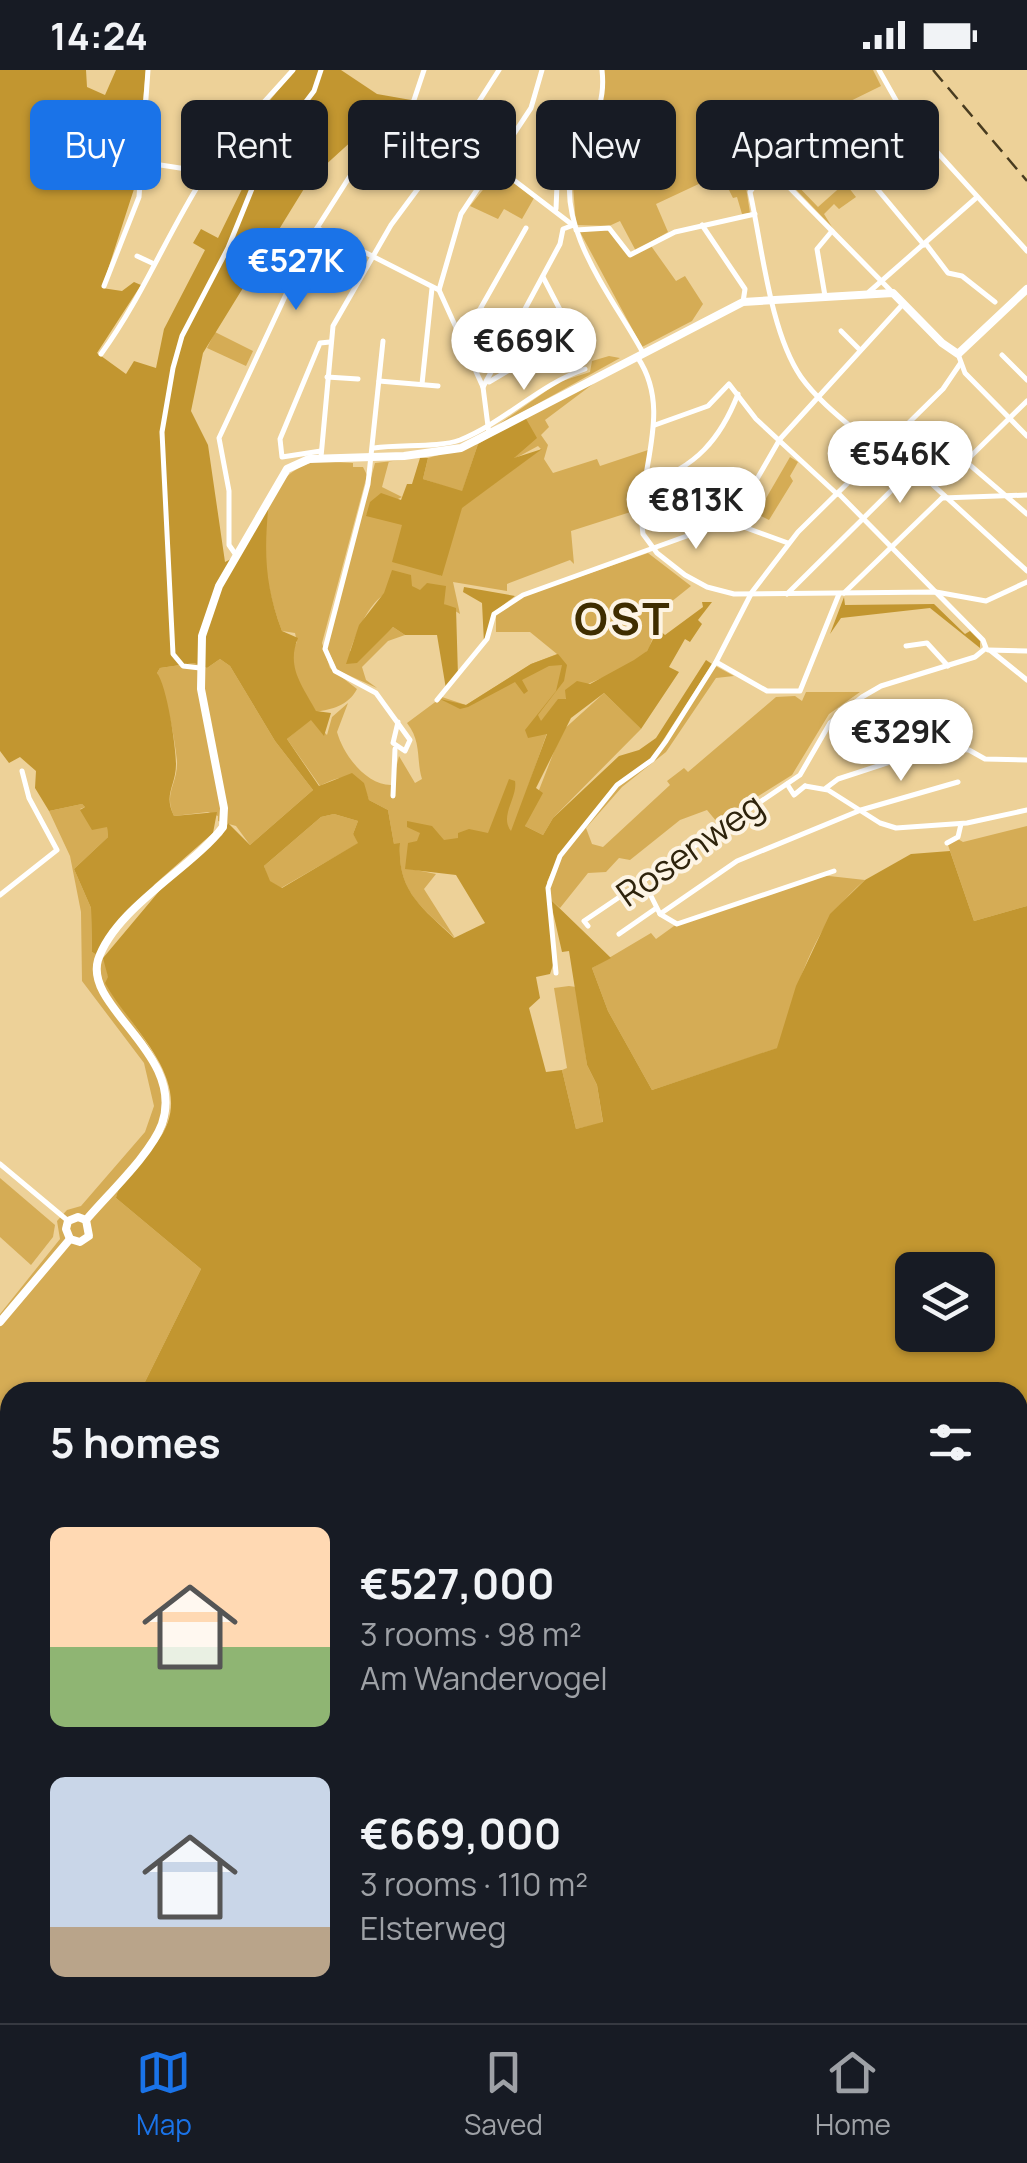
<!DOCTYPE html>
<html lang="en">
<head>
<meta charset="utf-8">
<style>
  body { margin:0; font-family:Manrope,sans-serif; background:#20242c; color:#f1f3f6; height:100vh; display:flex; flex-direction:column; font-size:38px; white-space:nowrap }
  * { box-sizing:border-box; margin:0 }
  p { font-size:32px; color:#9ea1a6 }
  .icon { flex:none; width:55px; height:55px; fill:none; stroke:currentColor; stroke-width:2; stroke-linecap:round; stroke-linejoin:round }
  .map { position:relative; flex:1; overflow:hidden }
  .panel { position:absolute; left:0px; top:1312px; width:1028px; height:642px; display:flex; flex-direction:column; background:#171b24; border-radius:30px 30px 0 0; box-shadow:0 2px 8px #0004 }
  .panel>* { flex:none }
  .top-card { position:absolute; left:30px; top:30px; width:968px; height:90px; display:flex; gap:20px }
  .fabs { position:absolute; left:895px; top:1182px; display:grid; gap:20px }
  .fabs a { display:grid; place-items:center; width:100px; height:100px; border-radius:15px; background:#171b24; box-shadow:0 2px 8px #0004; font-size:50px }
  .price { position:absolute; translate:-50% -85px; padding:0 22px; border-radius:35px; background:#fff; color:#222; font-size:32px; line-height:65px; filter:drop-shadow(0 2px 5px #0008) }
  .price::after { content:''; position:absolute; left:50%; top:60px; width:30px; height:22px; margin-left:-15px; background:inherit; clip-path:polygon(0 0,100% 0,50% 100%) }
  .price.current { background:#1a73e8; color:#fff }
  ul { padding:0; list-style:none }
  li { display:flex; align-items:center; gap:30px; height:250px; padding:0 50px }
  li span { display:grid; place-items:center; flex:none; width:280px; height:200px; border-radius:15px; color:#555 }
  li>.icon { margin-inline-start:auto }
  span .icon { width:120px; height:120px; fill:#fffc; stroke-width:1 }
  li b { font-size:42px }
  h2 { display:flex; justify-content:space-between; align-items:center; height:120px; padding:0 50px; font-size:42px }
  .chip { padding:0 35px; border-radius:15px; background:#171b24; box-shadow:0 2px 8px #0004; font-size:35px; line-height:90px }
  .chip.current { background:#1a73e8; color:#fff }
  .status { display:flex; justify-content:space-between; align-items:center; height:70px; padding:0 50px; background:#171b24; direction:ltr }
  .status svg { height:28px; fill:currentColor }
  .menu { display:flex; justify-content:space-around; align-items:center; height:140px; border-top:2px solid #363941; background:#171b24; font-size:28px; color:#9ea1a6 }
  .menu a { display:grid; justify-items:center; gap:5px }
  .menu .current { color:#1a73e8 }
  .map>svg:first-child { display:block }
  .green { fill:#d5ac55 }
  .forest { fill:#c29630; fill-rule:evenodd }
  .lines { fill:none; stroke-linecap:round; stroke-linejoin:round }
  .street { stroke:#fff; stroke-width:5 }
  .secondary { stroke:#fff; stroke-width:8 }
  .rail { stroke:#493c20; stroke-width:2.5; stroke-dasharray:15 8; stroke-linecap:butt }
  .labels { text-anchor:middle; stroke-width:8; stroke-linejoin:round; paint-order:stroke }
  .street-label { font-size:35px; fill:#2e230c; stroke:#fdf4e4 }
  .district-label { font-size:45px; font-weight:bold; letter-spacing:2.5px; fill:#3f2d00; stroke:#fdf4e4 }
</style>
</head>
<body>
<div class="status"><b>14:24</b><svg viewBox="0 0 49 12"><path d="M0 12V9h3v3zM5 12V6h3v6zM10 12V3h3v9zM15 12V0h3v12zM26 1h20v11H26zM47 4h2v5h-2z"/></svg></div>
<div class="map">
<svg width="1027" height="1953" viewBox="0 0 1027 1953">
  <rect width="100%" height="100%" fill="#edd198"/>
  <g class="green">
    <path d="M603,0H873L881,16L824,44L796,69L801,78L780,101L745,111L750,143L742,144L737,127L733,128L726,114L706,118L703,112L656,134L668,162L649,173L676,211L685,206L703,234L692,251L642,277L580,162L607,159L631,187L637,183L620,151L609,156L576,155L572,103L601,44Z"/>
    <path d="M498,101L534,128L522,149L504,139L498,149L470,136Z"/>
    <path d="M792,102L796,107L793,111L818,137L845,113L856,127L839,139L834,134L824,144L832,157L788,111Z"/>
    <path d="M215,262L253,281L246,296L207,278Z"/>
    <path d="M609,286L620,288L492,359L559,312L590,302L592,291Z"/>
    <path d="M597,311L545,350L549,357L541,365L548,375L544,389L553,403L597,389L600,396L648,380L640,439L571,461L574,494L570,490L507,514V521L453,512L460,544C406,509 378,502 350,581L359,586L393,557L405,565L388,571L362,597L366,610L377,618L337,600L327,578L329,563L375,393L402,390L389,391L382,417L402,427L366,445L402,454L441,506L461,438L541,379L538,376L514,389L525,347Z"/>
    <path d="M478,374L462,422L423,409L428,388Z"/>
    <path d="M790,387L798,392L790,406L793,411L769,450L757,444Z"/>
    <path d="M317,391L353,393V397H363L367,405L322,573L330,598L357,619C348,636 332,639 316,642C305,621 282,595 297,572L295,563L282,561C262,509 243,409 317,391Z"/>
    <path d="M648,483L691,516L651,548L658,559C651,567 652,574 647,581C630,606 582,607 563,632L558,630L541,652L547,663L507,776L406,798L436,804L424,819L455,868C422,838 397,822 400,774H394L388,740L369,730C361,703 343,703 320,716L287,669L311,649L327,665L332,647L348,633L337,662C344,687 368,716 392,715L399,686L415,713L422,709C416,690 422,672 407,653L442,627L466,635L531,594L557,584L530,562H496V545L524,526Z"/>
    <path d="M220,589L230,596L275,671L313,720L250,775L236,756L218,751V746L208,742L174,746C163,723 178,714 177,691C174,662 167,631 157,603L160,598L194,593L207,598Z"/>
    <path d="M712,594L734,606L716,608L666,682L622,717L586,758L592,774L603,777L670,715L667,711L684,698L688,702L776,627L795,626L802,631L806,622H860L829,644L792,705L717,752L707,740L680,750L630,790L619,788L606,802L588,803L560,838L551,830L547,839C548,755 632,715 677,654C690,636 700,613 712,594Z"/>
    <path d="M604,623L641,659L553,748L543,765L525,756L562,661Z"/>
    <path d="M82,734L85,737L80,739L107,756L108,767L74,799L91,838L92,882L105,889C110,948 174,979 169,1043C166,1078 122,1097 116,1128L201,1199L140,1322H10V1376L0,1370V1244L60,1169L57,1151L67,1140L81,1136L145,1062L154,1036L144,993L82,911L81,842L70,786L49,741Z"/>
    <path d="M334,744L358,751L353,764L359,773L281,818L269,811L264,796L321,747Z"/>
    <path d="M1027,756V836L974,851L948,775L958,769L963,772Z"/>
    <path d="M820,805L865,810C813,853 797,916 778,978L652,1020L608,941L592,898L651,863L656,869L674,856Z"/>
    <path d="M569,916L576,917L587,995L597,1015L603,1053L576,1059L562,1000L567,998L554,918Z"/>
    <path d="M0,1108L55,1155L53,1167L31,1195L0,1167Z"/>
  </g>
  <g class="forest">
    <path d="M0,0H86L87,17L105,25L116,0H146L134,119L102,218L122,221L134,212L141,215L97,283L126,304L134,291L156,298L164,259L205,180L193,173L201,159L218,168L267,68L251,53L295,0H341L377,24L411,30L403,43L377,48L310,109L203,283L191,341L208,375L225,492L241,484L269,430C264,480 264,513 282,561L298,568C286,597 302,615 316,641L331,643L324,666L311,650L287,669L319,716L352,703L364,713L369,730L388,740L394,774L400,773C397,821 421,837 454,868L485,853L456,805L405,799L408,773L417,771L420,763L407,757V751L432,756L444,770L458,768V763L469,759L488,763L509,709L515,711C518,727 499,746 511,761L547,664L528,668L525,660L556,621L562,595L549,596L522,610L528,621L524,624L515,612L468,637L460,639L440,629L466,635L531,594L558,584L567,595L564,611L538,645L541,651L558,629H566L565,620L577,611L590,614L634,590L647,581L658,559L665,565L703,537L702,532H712L698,550L702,554L690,572L685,569L669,597L679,602L641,659L604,623L571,648L536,718L543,723L525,756L543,765L553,748L619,686L639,680L656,668L706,590L712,594L651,689L617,713L559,786L547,812L553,895L550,904L536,907L540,928L529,938L546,1002L562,1000L576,1059L603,1052L597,1015L587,995L569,881L562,882L550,829L611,888L592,898L608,941L652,1020L777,978L796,916L830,844L865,810L911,784L950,781L974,851L1027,836V1577L1018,1580V1322H140L201,1199L116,1128C119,1109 145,1088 157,1072C201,1014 130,959 105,913L108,907L103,888L166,813L222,765L228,753L250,775L313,720L275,671L230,596L220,589L207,598L194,593L160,598L157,603C167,616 176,677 176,694C176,716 163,724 174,746L217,742L213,763L155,814L97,885L92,882L91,838L74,799L108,767L107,757L92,760L80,740L85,737L82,734L49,741L35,718L36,701L20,687L9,693L0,681ZM334,744L358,751L353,764L358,773L282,818L270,811L264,796L321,747ZM912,1200H978V1265H912Z"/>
    <path d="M525,347L537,368L514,388L542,379L462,438L442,506L392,492L402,455L366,446L370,432L381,423L401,430L407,414H412L420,388H428L423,409L462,421L478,374Z"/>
    <path d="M392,500L411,505L412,516L420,520L427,513L446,516L444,534L456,538L458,606L446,619L437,565H405L393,557L357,593L346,594L359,555L384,523Z"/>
    <path d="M464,517L515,526L493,543L484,573L482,533L463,522Z"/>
    <path d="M844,527L845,535L934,534L965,564L970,561L980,571V578L930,538L841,548L830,564Z"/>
    <path d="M0,1370L10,1376V1851L0,1854Z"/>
    <path d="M1027,1586V1953H114L110,1945H1018V1587Z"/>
  </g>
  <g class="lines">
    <g class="street">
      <path d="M602,0C607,45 584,57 573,95C554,157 614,229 642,281"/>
      <path d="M879,0L906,48L1027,181"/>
      <path d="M413,33L574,156"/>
      <path d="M843,78L924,175"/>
      <path d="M141,92L206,102"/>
      <path d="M777,105L893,223"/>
      <path d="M556,139L558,91L569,54"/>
      <path d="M702,155L745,219L743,232"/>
      <path d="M317,158L439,220"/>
      <path d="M576,160L609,158L630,185L675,162L755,144"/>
      <path d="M926,174L948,203L962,206L995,232"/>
      <path d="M137,186L152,193"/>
      <path d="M104,216L139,127L148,0"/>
      <path d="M869,222L976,128"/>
      <path d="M825,226L817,179L832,161"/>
      <path d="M841,261L860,280"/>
      <path d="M383,271L368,414L325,579L335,601L376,623L410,670L405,681L393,673L398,652"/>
      <path d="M462,271L526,158"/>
      <path d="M101,284C142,228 167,164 204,106C228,68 264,33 293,0"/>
      <path d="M958,284L965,303L1027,366"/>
      <path d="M1002,285L1027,310"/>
      <path d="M638,288C675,344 634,406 643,464L657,483L685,505L707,517L734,524L936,522L986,531L1027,512"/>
      <path d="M327,307L358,309"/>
      <path d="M379,311L438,316"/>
      <path d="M489,312L572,263L543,207"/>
      <path d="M422,314L432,218"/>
      <path d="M483,317L560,174L563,159L571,156"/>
      <path d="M655,355L708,336L729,314L756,349L837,424"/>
      <path d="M489,364L483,317L439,220L461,144L531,38L542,0"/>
      <path d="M887,373L1027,501"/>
      <path d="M374,378C400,374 438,378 460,370C505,352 540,314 585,299"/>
      <path d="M922,380L936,366L1027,444"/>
      <path d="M321,381L282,387L280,369L320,273L330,272"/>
      <path d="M879,381C854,358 821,335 801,307C770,262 762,176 750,122L757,112L835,79L920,63"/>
      <path d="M321,387L333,256L391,155L457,66L499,0"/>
      <path d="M968,389L1027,331"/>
      <path d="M648,412C695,399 721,368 738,324"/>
      <path d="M942,428L1027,425"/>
      <path d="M730,452L788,473"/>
      <path d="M236,485L229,475V421L219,368L317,158L357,95L413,33L424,0"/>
      <path d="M844,523L942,428"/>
      <path d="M787,524L913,399"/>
      <path d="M906,576L927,573L948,596"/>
      <path d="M988,580L1027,581"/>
      <path d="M991,581L1027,610"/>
      <path d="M716,592L767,621H800L839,524"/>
      <path d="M200,598L183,596L173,584L162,362L173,298L182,266L228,178L266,84L314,21L321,0"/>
      <path d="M437,630L487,569L494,544L523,525L734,449L780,369L903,234"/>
      <path d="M787,714L794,725L805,716"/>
      <path d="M805,716L828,720L880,753L896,758L967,753L1027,740"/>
      <path d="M826,718L838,709L933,678L969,680L985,689L1027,690"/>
      <path d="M393,726L395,679"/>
      <path d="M947,773L958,767L961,754"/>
      <path d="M645,814L660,844L737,791L861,740L958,712"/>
      <path d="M0,825L57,780L29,728L22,701"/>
      <path d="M660,844L677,854L834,801"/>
      <path d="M588,856L584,851L800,705L830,653L862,627L881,616L975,587L986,578L983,570L838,423"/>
      <path d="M619,864L655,839"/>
      <path d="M556,903L548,818L560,786L617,715L652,690L666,671L716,592L752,522L798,462L943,319L960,294"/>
      <path d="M0,1094L67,1150"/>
    </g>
    <g class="secondary">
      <path d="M86,1150C108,1124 151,1084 162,1054C186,984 84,938 98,890C115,838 192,798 223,757L224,738L201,619L202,566L219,516L287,399L309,389L404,386L461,378L743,232L893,223L942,273L958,284L1027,219"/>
      <path d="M70,1169L66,1159L68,1151L78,1147L86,1150"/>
      <path d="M70,1169L80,1172L89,1166L86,1150"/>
      <path d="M0,1252L70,1169"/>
    </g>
    <path class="rail" d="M933,0L1027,111"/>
  </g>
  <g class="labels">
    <g class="street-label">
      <text transform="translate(690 780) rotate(-35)" y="12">Rosenweg</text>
    </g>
    <g class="district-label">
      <text x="623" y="565">OST</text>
    </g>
  </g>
</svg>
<div class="fabs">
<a><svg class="icon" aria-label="layers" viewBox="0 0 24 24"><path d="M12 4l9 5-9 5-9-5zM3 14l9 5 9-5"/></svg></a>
</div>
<b class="price current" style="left:296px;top:243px">€527K</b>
<b class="price" style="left:524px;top:323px">€669K</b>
<b class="price" style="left:900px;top:436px">€546K</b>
<b class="price" style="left:696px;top:482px">€813K</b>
<b class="price" style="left:901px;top:714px">€329K</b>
<div class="top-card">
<a class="chip current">Buy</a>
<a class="chip">Rent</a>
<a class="chip">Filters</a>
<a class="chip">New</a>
<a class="chip">Apartment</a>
</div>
<section class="panel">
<h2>5 homes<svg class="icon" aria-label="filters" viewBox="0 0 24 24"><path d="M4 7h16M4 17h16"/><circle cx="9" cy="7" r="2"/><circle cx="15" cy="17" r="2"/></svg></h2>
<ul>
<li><span style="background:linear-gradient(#ffd9b3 60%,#8fb573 0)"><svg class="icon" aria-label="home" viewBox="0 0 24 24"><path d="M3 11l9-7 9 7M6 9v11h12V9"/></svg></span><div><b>€527,000</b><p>3 rooms · 98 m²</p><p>Am Wandervogel</p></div></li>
<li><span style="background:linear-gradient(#c9d6e8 75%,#b9a48a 0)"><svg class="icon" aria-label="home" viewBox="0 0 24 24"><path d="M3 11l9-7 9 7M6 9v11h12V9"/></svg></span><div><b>€669,000</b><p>3 rooms · 110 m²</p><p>Elsterweg</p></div></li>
</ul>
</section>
</div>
<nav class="menu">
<a class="current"><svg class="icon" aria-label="map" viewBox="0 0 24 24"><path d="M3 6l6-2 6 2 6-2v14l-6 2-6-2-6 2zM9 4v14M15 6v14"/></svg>Map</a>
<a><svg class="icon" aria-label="saved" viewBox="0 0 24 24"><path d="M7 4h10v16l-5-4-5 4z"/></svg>Saved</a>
<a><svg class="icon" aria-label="home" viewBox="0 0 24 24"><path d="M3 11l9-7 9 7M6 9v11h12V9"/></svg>Home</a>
</nav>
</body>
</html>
